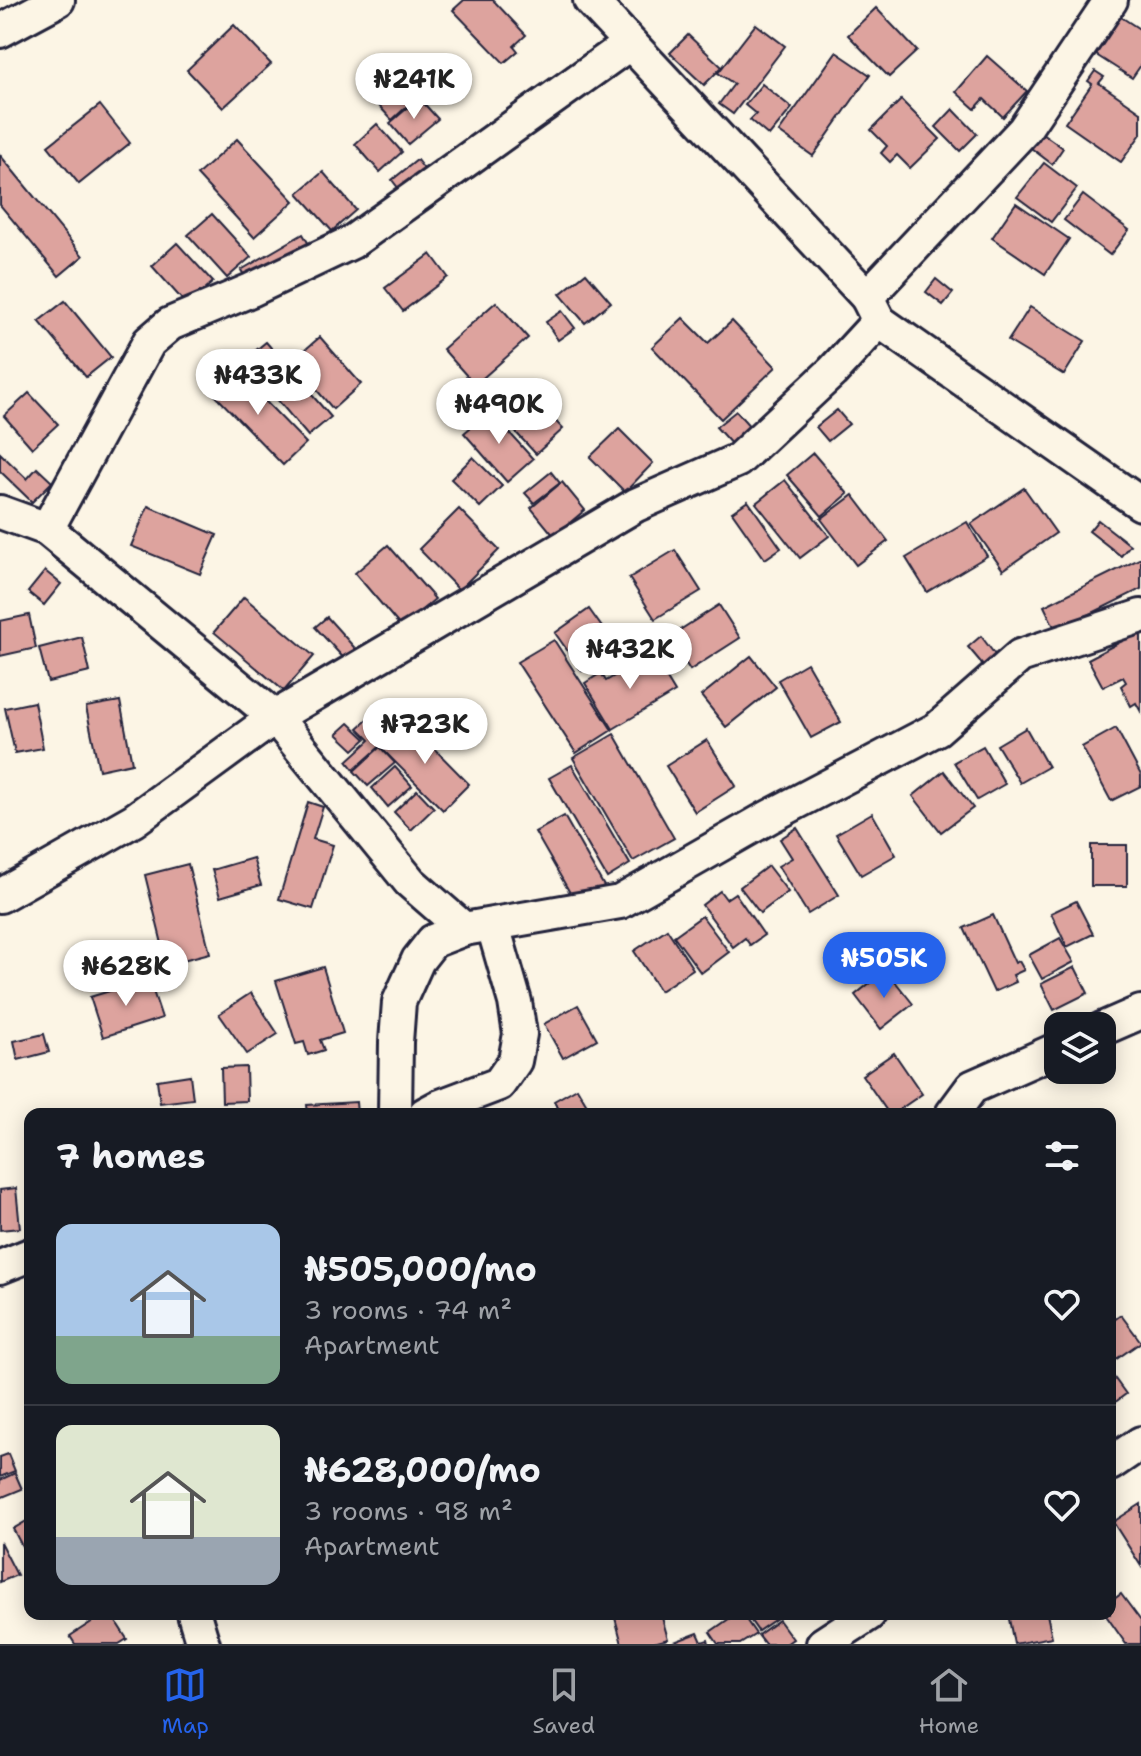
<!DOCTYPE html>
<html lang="en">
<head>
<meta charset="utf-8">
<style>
  body { margin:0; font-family:"Shantell Sans",sans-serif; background:#242831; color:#f1f3f6; height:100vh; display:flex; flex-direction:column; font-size:30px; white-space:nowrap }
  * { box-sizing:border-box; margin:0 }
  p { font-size:26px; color:#9ea1a6 }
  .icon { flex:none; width:44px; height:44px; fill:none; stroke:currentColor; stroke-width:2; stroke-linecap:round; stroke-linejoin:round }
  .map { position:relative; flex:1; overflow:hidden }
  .sheet { position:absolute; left:24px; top:1108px; width:1092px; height:512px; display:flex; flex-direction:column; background:#171b24; border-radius:16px; box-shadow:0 4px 20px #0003 }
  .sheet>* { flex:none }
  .buttons { position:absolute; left:1044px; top:1012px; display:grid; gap:16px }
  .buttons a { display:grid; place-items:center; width:72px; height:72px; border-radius:16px; background:#171b24; box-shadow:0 4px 20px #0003; font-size:40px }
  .price { position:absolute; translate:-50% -68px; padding:0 18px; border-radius:28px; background:#fff; color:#222; font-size:26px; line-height:52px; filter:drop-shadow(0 2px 4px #0008) }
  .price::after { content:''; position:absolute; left:50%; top:48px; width:24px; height:18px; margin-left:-12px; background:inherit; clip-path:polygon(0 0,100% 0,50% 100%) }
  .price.active { background:#2563eb; color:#fff }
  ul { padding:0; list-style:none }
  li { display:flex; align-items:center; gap:24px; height:200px; padding:0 32px }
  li+li { border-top:2px solid #363941 }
  li span { display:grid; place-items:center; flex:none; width:224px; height:160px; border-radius:16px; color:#555 }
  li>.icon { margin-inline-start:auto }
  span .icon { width:96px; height:96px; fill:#fffc; stroke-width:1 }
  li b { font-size:34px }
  h2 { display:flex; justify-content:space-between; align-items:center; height:96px; padding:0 32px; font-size:34px }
  .tab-bar { display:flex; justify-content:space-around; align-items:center; height:112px; border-top:2px solid #363941; background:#171b24; font-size:22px; color:#9ea1a6 }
  .tab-bar a { display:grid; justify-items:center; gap:4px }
  .tab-bar .active { color:#2563eb }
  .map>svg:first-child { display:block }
  .building { fill:#dda39e; stroke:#22223b; stroke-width:2 }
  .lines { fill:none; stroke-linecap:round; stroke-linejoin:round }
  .street-casing { stroke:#22223b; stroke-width:38 }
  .street { stroke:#fcf5e5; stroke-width:32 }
</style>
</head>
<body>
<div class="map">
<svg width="1141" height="1644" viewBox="0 0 1141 1644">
  <rect width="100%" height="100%" fill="#fcf5e5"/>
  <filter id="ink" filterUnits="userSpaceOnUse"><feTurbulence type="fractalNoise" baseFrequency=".0125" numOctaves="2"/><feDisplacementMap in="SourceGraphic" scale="16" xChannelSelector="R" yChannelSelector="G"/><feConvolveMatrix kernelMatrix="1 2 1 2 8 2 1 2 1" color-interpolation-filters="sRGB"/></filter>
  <g filter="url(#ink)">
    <g class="building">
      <path d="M464,0H493L526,35L514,46L518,51L504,63L453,10Z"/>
      <path d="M876,8L917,51L889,77L848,35Z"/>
      <path d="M1118,15L1141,30V65L1132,78L1093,53Z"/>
      <path d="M756,24L785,46L733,114L719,104L734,84L718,73Z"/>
      <path d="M234,25L271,64L223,108L187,70Z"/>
      <path d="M688,35L722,67L704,85L670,53Z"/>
      <path d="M836,52L870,75L813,156L779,132Z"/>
      <path d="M987,56L1027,91L1003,117L984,99L975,109L956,92Z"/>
      <path d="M380,60L416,98L392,120L356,81Z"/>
      <path d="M1095,71L1104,77L1099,83L1141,112V134L1121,162L1065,123L1092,84L1088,81Z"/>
      <path d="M762,84L792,108L769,136L750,120L756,114L745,105Z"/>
      <path d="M419,98L438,119L408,144L390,123Z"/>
      <path d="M901,100L940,139L910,168L897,155L890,162L881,153L887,146L871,130Z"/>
      <path d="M100,105L130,143L79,184L48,146Z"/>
      <path d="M953,109L977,134L960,151L936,127Z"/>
      <path d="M377,124L402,152L380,172L355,144Z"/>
      <path d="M1042,133L1063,148L1052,164L1031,148Z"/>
      <path d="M237,139L294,201L254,237L197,175Z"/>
      <path d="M0,155L83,256L59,276L0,205Z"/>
      <path d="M417,160L431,178L406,198L392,180Z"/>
      <path d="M1044,163L1077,188L1051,222L1017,197Z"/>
      <path d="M323,172L356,210L332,231L298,193Z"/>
      <path d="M1083,195L1129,230L1110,255L1064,220Z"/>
      <path d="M1016,203L1069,239L1045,274L992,238Z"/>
      <path d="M212,214L251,257L227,278L188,235Z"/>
      <path d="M303,234L314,253L252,289L241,270Z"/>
      <path d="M177,243L213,282L187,305L152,266Z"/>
      <path d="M431,254L448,277L403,311L385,288Z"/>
      <path d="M586,273L611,302L585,323L560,294Z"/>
      <path d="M936,279L953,293L943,305L926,292Z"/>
      <path d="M65,301L111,357L86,377L39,321Z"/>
      <path d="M496,302L528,338L475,385L443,349Z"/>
      <path d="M1030,307L1085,341L1064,375L1008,341Z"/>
      <path d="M562,311L575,328L558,340L546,322Z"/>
      <path d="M683,318L708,343L732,321L776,367L721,419L652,347Z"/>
      <path d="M320,337L361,384L333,409L292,361Z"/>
      <path d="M266,342L331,417L308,436L244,360Z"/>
      <path d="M234,369L306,443L283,465L211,391Z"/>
      <path d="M521,384L563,429L536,454L495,410Z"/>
      <path d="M29,393L58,424L32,448L4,416Z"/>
      <path d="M837,410L849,424L828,441L816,427Z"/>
      <path d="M490,411L533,459L507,482L464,433Z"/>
      <path d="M736,411L752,429L733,446L716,427Z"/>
      <path d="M619,429L653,463L625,492L590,457Z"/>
      <path d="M0,453L27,479L37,468L52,482L32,502L0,471Z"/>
      <path d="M813,453L848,494L822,516L787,475Z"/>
      <path d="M473,457L502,486L480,507L451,479Z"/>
      <path d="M551,472L560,483L534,503L525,493Z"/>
      <path d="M785,480L829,536L800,558L756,503Z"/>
      <path d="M562,482L585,510L554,536L531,508Z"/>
      <path d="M1024,488L1056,533L1003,570L971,524Z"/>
      <path d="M853,495L888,541L856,565L821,519Z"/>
      <path d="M748,501L781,548L765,559L732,512Z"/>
      <path d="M148,506L217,535L200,574L131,546Z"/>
      <path d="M459,509L499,550L459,590L419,549Z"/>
      <path d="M1098,520L1130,545L1121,556L1089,531Z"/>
      <path d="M967,522L987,556L927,592L906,558Z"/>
      <path d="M388,545L435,599L401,627L355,573Z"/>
      <path d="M675,550L701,591L655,619L629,578Z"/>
      <path d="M1141,558V589L1056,631L1044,606Z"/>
      <path d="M45,571L61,584L44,605L28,592Z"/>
      <path d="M244,597L314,656L284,691L214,632Z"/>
      <path d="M719,605L740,638L690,670L669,637Z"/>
      <path d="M589,609L616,647L582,671L555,633Z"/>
      <path d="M29,615L36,648L0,656V621Z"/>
      <path d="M327,617L361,655L350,665L315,627Z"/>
      <path d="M1141,631V712L1136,703L1131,706L1121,686L1126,682L1123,677L1103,687L1088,659Z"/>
      <path d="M981,636L996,656L984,666L968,647Z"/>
      <path d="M82,637L90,672L48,682L39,648Z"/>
      <path d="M554,640L612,730L576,753L517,662Z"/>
      <path d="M652,654L675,692L613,729L585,683L601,673L606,681Z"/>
      <path d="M751,656L776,687L726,727L701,696Z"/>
      <path d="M807,663L841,722L811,738L778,680Z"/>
      <path d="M120,701L132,763L99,770L86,707Z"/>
      <path d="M34,702L43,748L15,753L5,708Z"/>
      <path d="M375,713L394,734L354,770L347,761L370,740L358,728Z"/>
      <path d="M408,722L469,784L443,810L381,748Z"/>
      <path d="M349,723L366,739L354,750L337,734Z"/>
      <path d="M1026,728L1048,767L1020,783L997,745Z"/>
      <path d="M1116,728L1141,775V786L1111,801L1082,747Z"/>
      <path d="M614,734L674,838L633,861L573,758Z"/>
      <path d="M707,740L736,786L695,812L666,766Z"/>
      <path d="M983,746L1005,784L977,800L954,762Z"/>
      <path d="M380,747L395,763L368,786L354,771Z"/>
      <path d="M572,765L630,864L607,878L549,778Z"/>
      <path d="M395,767L412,786L388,807L372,788Z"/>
      <path d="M944,771L973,808L941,832L913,796Z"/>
      <path d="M417,790L434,808L411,830L394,812Z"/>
      <path d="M308,802L323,807L313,839L333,845L313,909L279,899Z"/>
      <path d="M872,813L896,855L861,875L836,834Z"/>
      <path d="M564,816L605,888L577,905L535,832Z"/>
      <path d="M797,828L839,895L808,914L778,866L792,858L780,839Z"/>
      <rect x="1091" y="845" width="36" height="41"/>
      <path d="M253,858L261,885L220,897L212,870Z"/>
      <path d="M188,864L210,953L167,964L145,875Z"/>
      <path d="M768,866L788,892L760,913L740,887Z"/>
      <path d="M720,891L726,899L735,893L764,935L750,945L745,938L733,947L702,905Z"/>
      <path d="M1076,901L1093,934L1067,947L1051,913Z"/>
      <path d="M993,915L1015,963L1019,961L1024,970L1013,975L1016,982L994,992L964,928Z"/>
      <path d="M702,916L729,952L701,973L674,936Z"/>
      <path d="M667,929L693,969L660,991L634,951Z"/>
      <path d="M1060,938L1074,962L1042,979L1029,955Z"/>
      <path d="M323,967L343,1033L320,1040L324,1050L308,1055L304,1042L296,1044L276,981Z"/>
      <path d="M1075,967L1088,993L1054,1010L1041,984Z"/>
      <path d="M886,970L913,1004L881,1029L855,995Z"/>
      <path d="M149,979L162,1018L103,1037L90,997Z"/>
      <path d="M251,993L278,1034L247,1054L219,1014Z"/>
      <path d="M578,1005L597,1039L563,1058L544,1024Z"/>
      <path d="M44,1034L49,1052L18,1060L14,1041Z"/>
      <path d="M894,1053L922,1094L893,1114H889L862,1075Z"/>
      <path d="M246,1067L247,1101L222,1102L221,1068Z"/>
      <path d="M190,1075L193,1099L160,1103L157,1080Z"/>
      <path d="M577,1088L590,1110L584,1114H562L554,1101Z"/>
      <path d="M356,1102L357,1114H308L307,1105Z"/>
      <path d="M16,1188L20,1228L0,1230V1190Z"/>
      <path d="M1121,1315L1141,1342L1112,1362L1110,1359V1323Z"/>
      <path d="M1110,1372L1126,1394L1110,1406Z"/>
      <path d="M8,1454L15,1471L0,1477V1457Z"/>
      <path d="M15,1473L22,1489L0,1498V1480Z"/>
      <path d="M1141,1504V1566L1113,1522Z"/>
      <path d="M30,1519V1546L24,1550L13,1529Z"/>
      <path d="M0,1542L17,1575L0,1582Z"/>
      <path d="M1121,1594L1141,1621V1644H1126L1105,1614H1110V1602Z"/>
      <path d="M104,1614H111L127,1639L119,1644H75L70,1636Z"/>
      <path d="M614,1614H661L668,1639L650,1644H622Z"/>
      <path d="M736,1614H742L756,1634L740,1644H718L710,1632Z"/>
      <path d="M746,1614H779L780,1616L758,1631Z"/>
      <path d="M1008,1614H1047L1052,1637L1014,1644Z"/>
      <path d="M779,1620L793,1639L786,1644H765L758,1635Z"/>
      <path d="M698,1633L702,1642L708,1640L709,1644H669Z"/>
    </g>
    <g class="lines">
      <defs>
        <g id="street">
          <path d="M590,0L867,297"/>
          <path d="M1111,0L1024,130L867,297L879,321L1141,504"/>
          <path d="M0,31L58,0"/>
          <path d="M0,512L47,529L275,717L410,882L464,929L620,902L769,817L937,729L1020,656L1141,616"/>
          <path d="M47,529L149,342L170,324L251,290L352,242L629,44"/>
          <path d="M0,896L134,820L275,717L636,505L738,460L832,372L879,321"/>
          <path d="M1102,1029L1141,1012"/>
          <path d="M395,1114L396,1042L399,1002L418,960L433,941L464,929"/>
          <path d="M425,1114L438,1107L499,1084L515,1061L520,1034L515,1002L493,926"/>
          <path d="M952,1114L972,1087L1058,1049"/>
          <path d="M0,1267L30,1255"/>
          <path d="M1110,1464L1141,1443"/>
          <path d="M194,1614L203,1644"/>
          <path d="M823,1644L869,1614"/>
        </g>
      </defs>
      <use href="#street" class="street-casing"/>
      <use href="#street" class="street"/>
    </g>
  </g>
</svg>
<div class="buttons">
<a><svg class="icon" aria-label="layers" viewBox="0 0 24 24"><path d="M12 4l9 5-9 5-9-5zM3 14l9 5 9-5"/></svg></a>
</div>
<b class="price" style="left:414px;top:121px">₦241K</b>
<b class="price" style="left:258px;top:417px">₦433K</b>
<b class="price" style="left:499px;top:446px">₦490K</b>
<b class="price" style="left:630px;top:691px">₦432K</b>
<b class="price" style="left:425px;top:766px">₦723K</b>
<b class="price active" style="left:884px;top:1000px">₦505K</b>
<b class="price" style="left:126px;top:1008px">₦628K</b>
<section class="sheet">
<h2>7 homes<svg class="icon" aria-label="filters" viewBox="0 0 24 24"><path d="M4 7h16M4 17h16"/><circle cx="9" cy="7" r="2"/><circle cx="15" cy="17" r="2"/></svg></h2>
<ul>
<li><span style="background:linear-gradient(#a9c7e8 70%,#7fa58c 0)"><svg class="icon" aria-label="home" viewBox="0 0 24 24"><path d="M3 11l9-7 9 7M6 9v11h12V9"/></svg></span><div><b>₦505,000/mo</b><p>3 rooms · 74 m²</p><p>Apartment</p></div><svg class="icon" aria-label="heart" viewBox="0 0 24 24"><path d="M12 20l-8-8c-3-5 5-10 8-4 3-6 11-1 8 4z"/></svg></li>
<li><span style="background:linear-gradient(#dfe7d0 70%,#9aa5b1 0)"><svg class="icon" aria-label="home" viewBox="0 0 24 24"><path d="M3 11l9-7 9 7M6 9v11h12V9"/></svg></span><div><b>₦628,000/mo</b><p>3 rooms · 98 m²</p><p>Apartment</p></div><svg class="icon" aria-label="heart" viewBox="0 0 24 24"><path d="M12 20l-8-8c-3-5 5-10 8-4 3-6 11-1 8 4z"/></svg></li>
</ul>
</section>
</div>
<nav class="tab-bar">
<a class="active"><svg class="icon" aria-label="map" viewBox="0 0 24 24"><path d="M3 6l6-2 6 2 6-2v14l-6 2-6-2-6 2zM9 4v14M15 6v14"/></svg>Map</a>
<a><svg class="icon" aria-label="saved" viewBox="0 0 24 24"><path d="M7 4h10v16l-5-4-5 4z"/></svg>Saved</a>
<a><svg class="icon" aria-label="home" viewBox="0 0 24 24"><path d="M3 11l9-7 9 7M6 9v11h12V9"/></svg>Home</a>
</nav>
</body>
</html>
